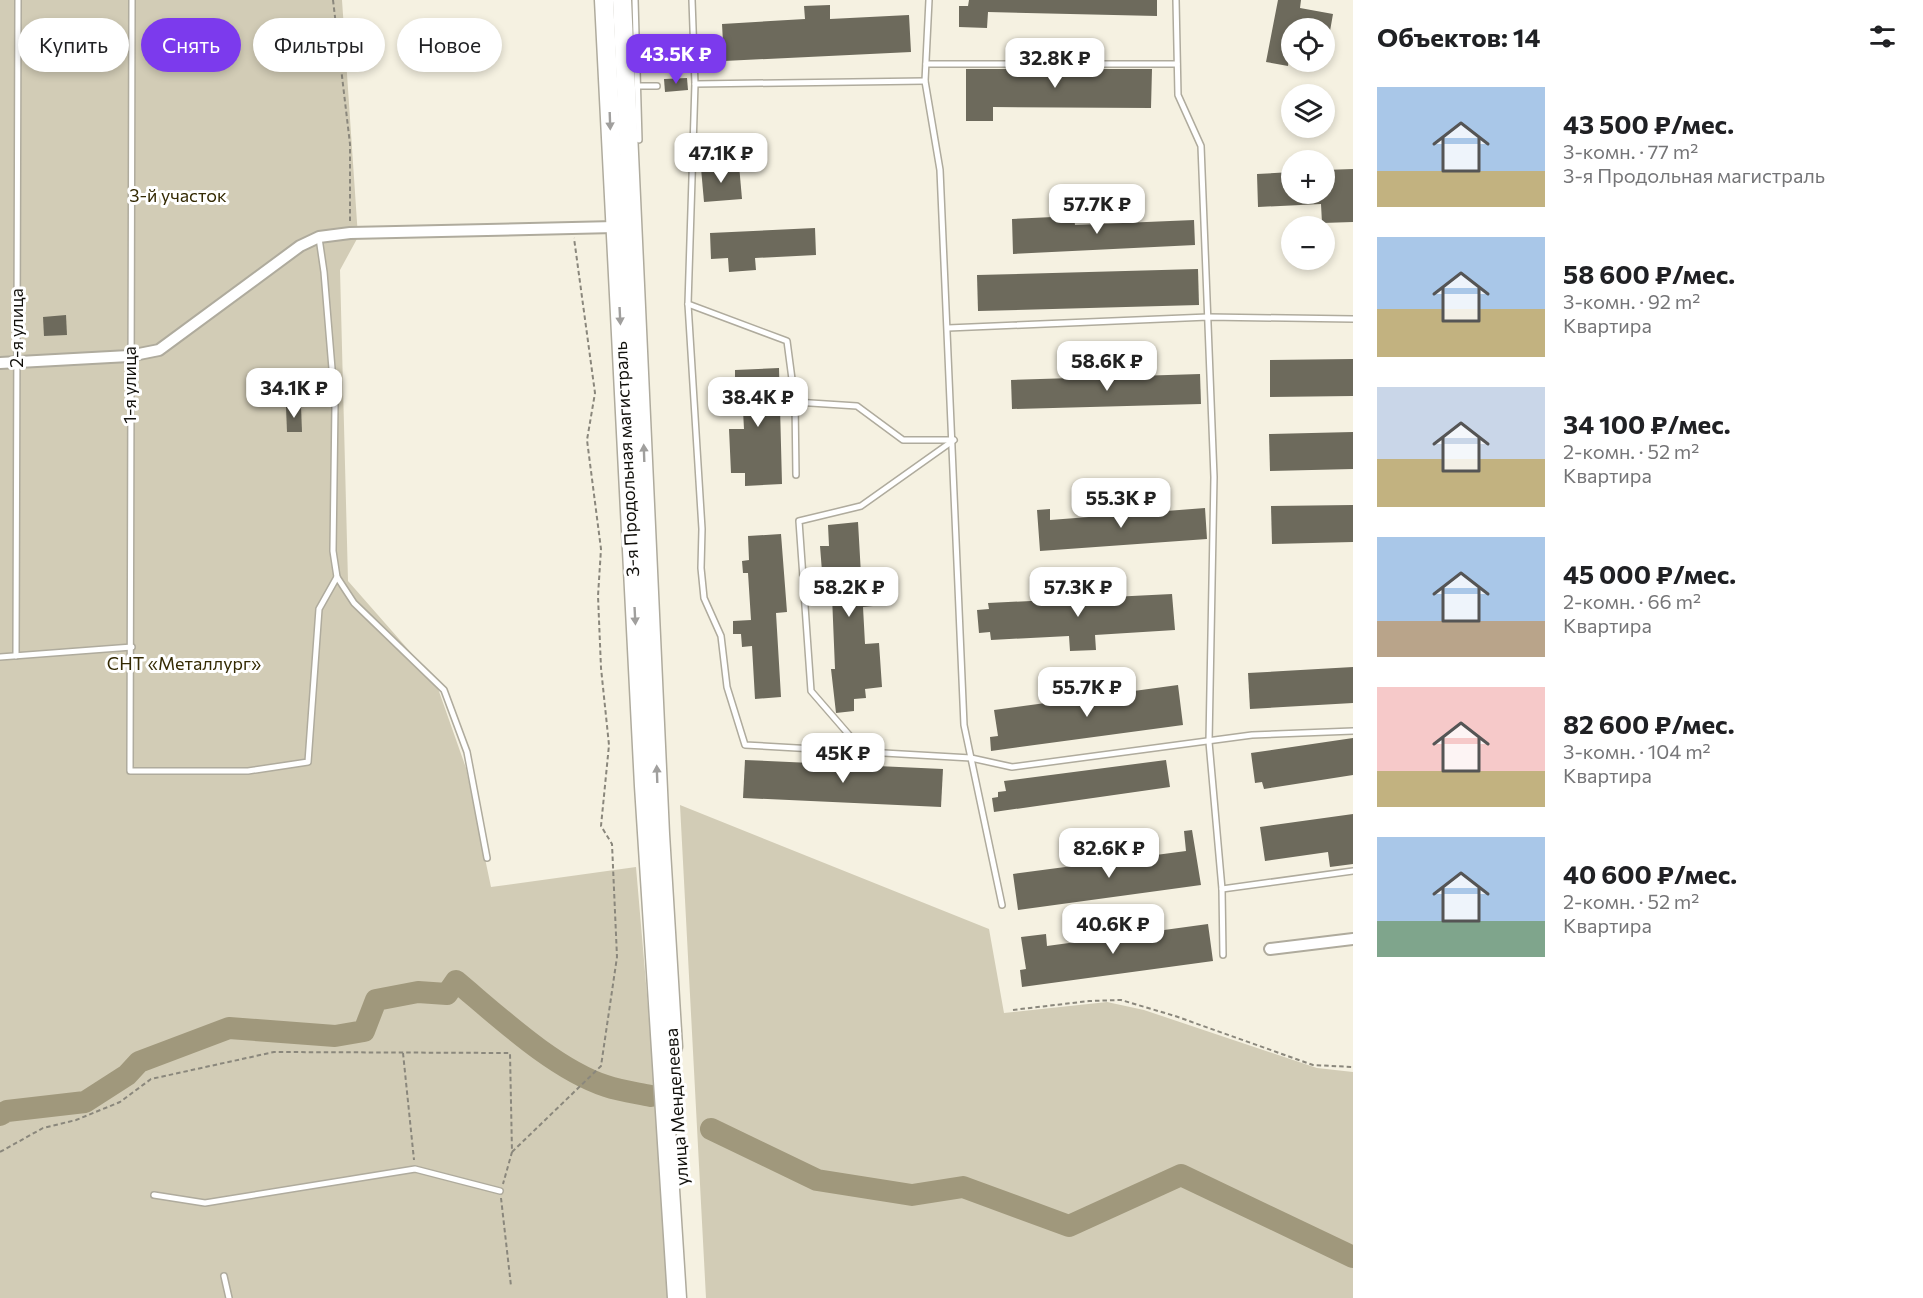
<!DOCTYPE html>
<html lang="ru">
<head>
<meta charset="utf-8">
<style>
  body { margin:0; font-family:Commissioner,sans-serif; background:#f6f6f6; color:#202124; height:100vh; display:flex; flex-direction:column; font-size:22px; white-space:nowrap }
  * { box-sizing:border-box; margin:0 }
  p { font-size:20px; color:#757577 }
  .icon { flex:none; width:33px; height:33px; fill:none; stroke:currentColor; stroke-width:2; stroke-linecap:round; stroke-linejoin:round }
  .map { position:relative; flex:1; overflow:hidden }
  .drawer { display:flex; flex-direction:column; background:#fff; width:570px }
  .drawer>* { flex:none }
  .top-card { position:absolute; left:18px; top:18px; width:570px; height:54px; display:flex; gap:12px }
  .tools { position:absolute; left:1281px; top:18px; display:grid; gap:12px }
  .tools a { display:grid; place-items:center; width:54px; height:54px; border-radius:50%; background:#fff; box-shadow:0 3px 9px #0003; font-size:30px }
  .price { position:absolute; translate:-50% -51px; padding:0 14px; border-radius:12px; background:#fff; color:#222; font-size:20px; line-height:39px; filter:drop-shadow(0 2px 3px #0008) }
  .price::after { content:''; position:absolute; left:50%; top:36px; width:18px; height:14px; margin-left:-9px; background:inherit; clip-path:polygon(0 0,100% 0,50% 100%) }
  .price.on { background:#7c3aed; color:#fff }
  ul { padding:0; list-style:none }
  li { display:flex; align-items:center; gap:18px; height:150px; padding:0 24px }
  li span { display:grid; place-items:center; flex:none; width:168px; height:120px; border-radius:0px; color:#555 }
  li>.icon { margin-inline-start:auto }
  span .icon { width:72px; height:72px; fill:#fffc; stroke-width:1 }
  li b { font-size:26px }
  h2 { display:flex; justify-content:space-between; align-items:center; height:72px; padding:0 24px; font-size:26px }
  .pill { padding:0 21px; border-radius:27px; background:#fff; box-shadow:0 3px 9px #0003; font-size:21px; line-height:54px }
  .pill.on { background:#7c3aed; color:#fff }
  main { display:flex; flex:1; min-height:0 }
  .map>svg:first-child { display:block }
  .green { fill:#d2ccb6 }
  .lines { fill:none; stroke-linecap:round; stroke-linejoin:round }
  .river { stroke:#a0987c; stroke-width:22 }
  .building { fill:#6d6a5c }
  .lane-casing { stroke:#afab9d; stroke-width:8 }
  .street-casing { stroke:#afab9d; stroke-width:14 }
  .highway-casing { stroke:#afab9d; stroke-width:21 }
  .path { stroke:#8a877c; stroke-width:2; stroke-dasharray:4.5 3; stroke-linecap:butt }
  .lane { stroke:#fff; stroke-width:5 }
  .street { stroke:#fff; stroke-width:10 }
  .highway { stroke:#fff; stroke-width:18 }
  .oneway { fill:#a09f9d }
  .labels { text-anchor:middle; stroke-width:6; stroke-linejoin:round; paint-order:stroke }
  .park-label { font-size:18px; fill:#342a03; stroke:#fff }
  .street-label { font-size:18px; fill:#11100b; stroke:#fff }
</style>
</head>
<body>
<main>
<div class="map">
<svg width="1353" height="1298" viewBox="0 0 1353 1298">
  <rect width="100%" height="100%" fill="#f5f1e1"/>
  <g class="green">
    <path d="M0,0H342L358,237L340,270L348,581L435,680L466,768L491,887L636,867L673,1298H0Z"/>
    <path d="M680,805L989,929L1004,1013L1107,1002L1144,1010L1317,1068L1353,1072V1298H706Z"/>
  </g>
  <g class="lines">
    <g class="river">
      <path d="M0,1115L7,1111L85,1102L127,1075L139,1062L229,1028L335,1036L364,1031L376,1000L418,992L447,994L456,981C498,1016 554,1069 606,1086C621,1091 637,1093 651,1096"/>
      <path d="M711,1129L817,1180L912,1195L963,1187L1069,1226L1181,1175L1353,1257"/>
    </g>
  </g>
  <g class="building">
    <path d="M969,0H1157V16L988,12L987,28L959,27V6H968Z"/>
    <path d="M1278,0H1301L1300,8L1333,14L1330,31L1296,24L1295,28H1292L1288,66L1266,62Z"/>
    <path d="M830,5V19L909,15L911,52L724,61L722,24L805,19L804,6Z"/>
    <path d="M966,69H1152L1151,108L993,107V121H966Z"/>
    <path d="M687,78L688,90L665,92L664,79Z"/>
    <path d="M739,165L742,199L704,202L701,168Z"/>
    <path d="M1353,169V222L1322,223L1321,204L1258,207L1257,174L1292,172V194H1324V170Z"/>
    <path d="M1074,216L1075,225L1194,220L1195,245L1013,254L1012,219Z"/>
    <path d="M815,228L816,255L755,258L756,270L729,272L728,258L711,259L710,233Z"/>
    <path d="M1198,269L1199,305L978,311L977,275Z"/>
    <path d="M66,315L67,335L44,336L43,317Z"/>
    <path d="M1353,359V396L1270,397V360Z"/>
    <path d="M779,368L782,484L745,486V473H731L729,429H744L742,392H735V370Z"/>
    <path d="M1200,374L1201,404L1012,409L1011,380Z"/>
    <path d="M301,406L302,432H287L286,407Z"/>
    <path d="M1353,432V469L1270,471L1269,434Z"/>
    <path d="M1353,505V542L1272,544L1271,506Z"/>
    <path d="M1205,508L1207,539L1040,551L1037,510L1050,509V520Z"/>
    <path d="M858,522L862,592L872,591L873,606L863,607L865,644L879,643L882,687L865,689L866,698L854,699V711L836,713L831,669H835L832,596L824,597L820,546H829L828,525Z"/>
    <path d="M781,534L787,612L776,613L781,697L755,699L752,646L742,647L741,634H733V621L751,620L748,573H743L742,561L749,560L748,536Z"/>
    <path d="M1172,594L1175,630L1095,635L1096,650L1070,651L1069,636L991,640L990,632L979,633L977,610L989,609L988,603Z"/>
    <path d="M1353,667V703L1250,709L1248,673Z"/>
    <path d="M1178,685L1183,725L991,751L990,737L998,736L994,710Z"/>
    <path d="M1353,738V775L1264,789L1262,782L1255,783L1251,753Z"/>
    <path d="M745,760L943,769L941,807L743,798Z"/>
    <path d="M1166,760L1170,787L994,812L992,798L998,797V792L1006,791L1004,781Z"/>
    <path d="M1353,814V864L1330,867L1328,852L1265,861L1260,827Z"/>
    <path d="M1192,830L1201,885L1018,910L1013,874L1186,851L1184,831Z"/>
    <path d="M1208,924L1213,961L1022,987L1020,970L1026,969L1021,937L1046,934L1047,946Z"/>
  </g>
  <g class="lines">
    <defs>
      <g id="lane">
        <path d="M132,0L130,771H248L308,762L319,609L337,577L333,551L335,405L324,272L319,238"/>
        <path d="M635,0L639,140"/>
        <path d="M692,0L695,84L688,304L702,529L701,568L704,598L721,636L727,687L745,745L971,758L1012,767L1252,735L1353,731"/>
        <path d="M929,0L925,81L940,170L964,725L1002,905"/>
        <path d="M1176,0L1178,95L1201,146L1214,477L1209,742L1222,889L1223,955"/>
        <path d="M926,64H1177"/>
        <path d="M695,84L925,81"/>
        <path d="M638,86H657"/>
        <path d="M688,304L787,341L795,402L796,475"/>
        <path d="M948,328L1208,317L1353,319"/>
        <path d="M795,402L857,406L903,440H952"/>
        <path d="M337,577L354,603L444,690L467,752L487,858"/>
        <path d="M16,656L18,0"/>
        <path d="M0,657L132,647"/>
        <path d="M863,751L811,691L799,521L861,506L954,440"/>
        <path d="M1222,889L1353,871"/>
        <path d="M154,1195L205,1203L415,1169L500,1191"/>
        <path d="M224,1276L229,1298"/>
      </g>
      <g id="street">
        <path d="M0,363L129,356L159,350L300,246L319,237L350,233L615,227"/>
        <path d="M1270,949L1353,939"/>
      </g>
      <g id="highway">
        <path d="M604,0L644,786L677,1298"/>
        <path d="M622,0L660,834L673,1047"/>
      </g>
    </defs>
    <use href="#lane" class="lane-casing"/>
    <use href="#street" class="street-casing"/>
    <use href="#highway" class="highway-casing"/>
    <g class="path">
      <path d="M333,0L350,144V221"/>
      <path d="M1013,1010L1089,1001L1121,1000L1175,1016L1313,1065L1353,1067"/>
      <path d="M403,1053L414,1160"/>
      <path d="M0,1152L43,1128L76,1120L120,1102L151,1079L274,1052L510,1053L512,1152L503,1184"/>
      <path d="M512,1152L601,1066L617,957L612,844L601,826L609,745L601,668L598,596L601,549L587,440L595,393L574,238"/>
      <path d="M501,1198L511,1286"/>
    </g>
    <use href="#lane" class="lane"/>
    <use href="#street" class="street"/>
    <use href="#highway" class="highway"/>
  </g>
  <defs><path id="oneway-solid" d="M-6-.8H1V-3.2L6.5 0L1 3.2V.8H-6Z" transform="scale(1.5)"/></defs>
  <g class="oneway">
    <use href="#oneway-solid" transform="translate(610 121) rotate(88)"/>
    <use href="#oneway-solid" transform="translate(620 316) rotate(87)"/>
    <use href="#oneway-solid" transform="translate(644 453) rotate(-92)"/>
    <use href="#oneway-solid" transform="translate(635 616) rotate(87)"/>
    <use href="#oneway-solid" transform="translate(657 774) rotate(-92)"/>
  </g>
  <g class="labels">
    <g class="park-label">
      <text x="178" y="202">3-й участок</text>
      <text x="184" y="670">СНТ «Металлург»</text>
    </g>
    <g class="street-label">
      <text transform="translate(17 328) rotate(-90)" y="6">2-я улица</text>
      <text transform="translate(130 385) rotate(-90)" y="6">1-я улица</text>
      <text transform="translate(627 459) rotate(-93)" y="6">3-я Продольная магистраль</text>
      <text transform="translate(677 1107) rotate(-94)" y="6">улица Менделеева</text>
    </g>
  </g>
</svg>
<div class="tools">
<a><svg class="icon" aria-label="locate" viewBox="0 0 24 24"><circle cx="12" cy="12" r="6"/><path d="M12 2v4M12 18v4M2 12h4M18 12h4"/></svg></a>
<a><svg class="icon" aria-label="layers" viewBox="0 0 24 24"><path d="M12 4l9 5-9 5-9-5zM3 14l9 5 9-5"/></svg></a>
<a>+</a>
<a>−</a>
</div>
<b class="price on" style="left:676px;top:85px">43.5K ₽</b>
<b class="price" style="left:1055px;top:89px">32.8K ₽</b>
<b class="price" style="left:721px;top:184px">47.1K ₽</b>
<b class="price" style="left:1097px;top:235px">57.7K ₽</b>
<b class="price" style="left:1107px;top:392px">58.6K ₽</b>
<b class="price" style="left:294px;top:419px">34.1K ₽</b>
<b class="price" style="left:758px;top:428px">38.4K ₽</b>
<b class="price" style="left:1121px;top:529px">55.3K ₽</b>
<b class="price" style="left:849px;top:618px">58.2K ₽</b>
<b class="price" style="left:1078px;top:618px">57.3K ₽</b>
<b class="price" style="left:1087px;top:718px">55.7K ₽</b>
<b class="price" style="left:843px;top:784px">45K ₽</b>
<b class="price" style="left:1109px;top:879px">82.6K ₽</b>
<b class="price" style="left:1113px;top:955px">40.6K ₽</b>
<div class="top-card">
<a class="pill">Купить</a>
<a class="pill on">Снять</a>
<a class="pill">Фильтры</a>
<a class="pill">Новое</a>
</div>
</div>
<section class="drawer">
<h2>Объектов: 14<svg class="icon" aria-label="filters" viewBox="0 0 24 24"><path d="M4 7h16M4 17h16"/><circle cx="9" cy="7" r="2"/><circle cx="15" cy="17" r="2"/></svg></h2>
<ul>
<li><span style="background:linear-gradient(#a9c7e8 70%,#c2b280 0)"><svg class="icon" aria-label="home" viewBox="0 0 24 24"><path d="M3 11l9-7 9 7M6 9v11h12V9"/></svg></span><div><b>43 500 ₽/мес.</b><p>3-комн. · 77 m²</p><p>3-я Продольная магистраль</p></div></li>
<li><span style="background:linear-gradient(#a9c7e8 60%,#c2b280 0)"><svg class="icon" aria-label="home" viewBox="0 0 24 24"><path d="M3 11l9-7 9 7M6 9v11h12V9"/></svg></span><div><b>58 600 ₽/мес.</b><p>3-комн. · 92 m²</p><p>Квартира</p></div></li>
<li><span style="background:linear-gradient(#c9d6e8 60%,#c2b280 0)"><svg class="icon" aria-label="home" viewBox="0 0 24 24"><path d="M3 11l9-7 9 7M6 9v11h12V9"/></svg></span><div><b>34 100 ₽/мес.</b><p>2-комн. · 52 m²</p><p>Квартира</p></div></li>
<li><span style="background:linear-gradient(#a9c7e8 70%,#b9a48a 0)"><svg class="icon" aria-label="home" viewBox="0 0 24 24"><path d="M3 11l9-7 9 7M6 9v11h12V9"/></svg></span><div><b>45 000 ₽/мес.</b><p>2-комн. · 66 m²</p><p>Квартира</p></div></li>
<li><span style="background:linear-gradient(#f6c9c9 70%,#c2b280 0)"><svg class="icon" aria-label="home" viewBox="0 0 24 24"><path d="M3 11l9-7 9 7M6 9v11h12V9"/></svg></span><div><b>82 600 ₽/мес.</b><p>3-комн. · 104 m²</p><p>Квартира</p></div></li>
<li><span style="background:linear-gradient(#a9c7e8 70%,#7fa58c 0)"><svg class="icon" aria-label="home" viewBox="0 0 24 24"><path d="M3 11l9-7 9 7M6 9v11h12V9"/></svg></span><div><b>40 600 ₽/мес.</b><p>2-комн. · 52 m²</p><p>Квартира</p></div></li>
</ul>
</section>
</main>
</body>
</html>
